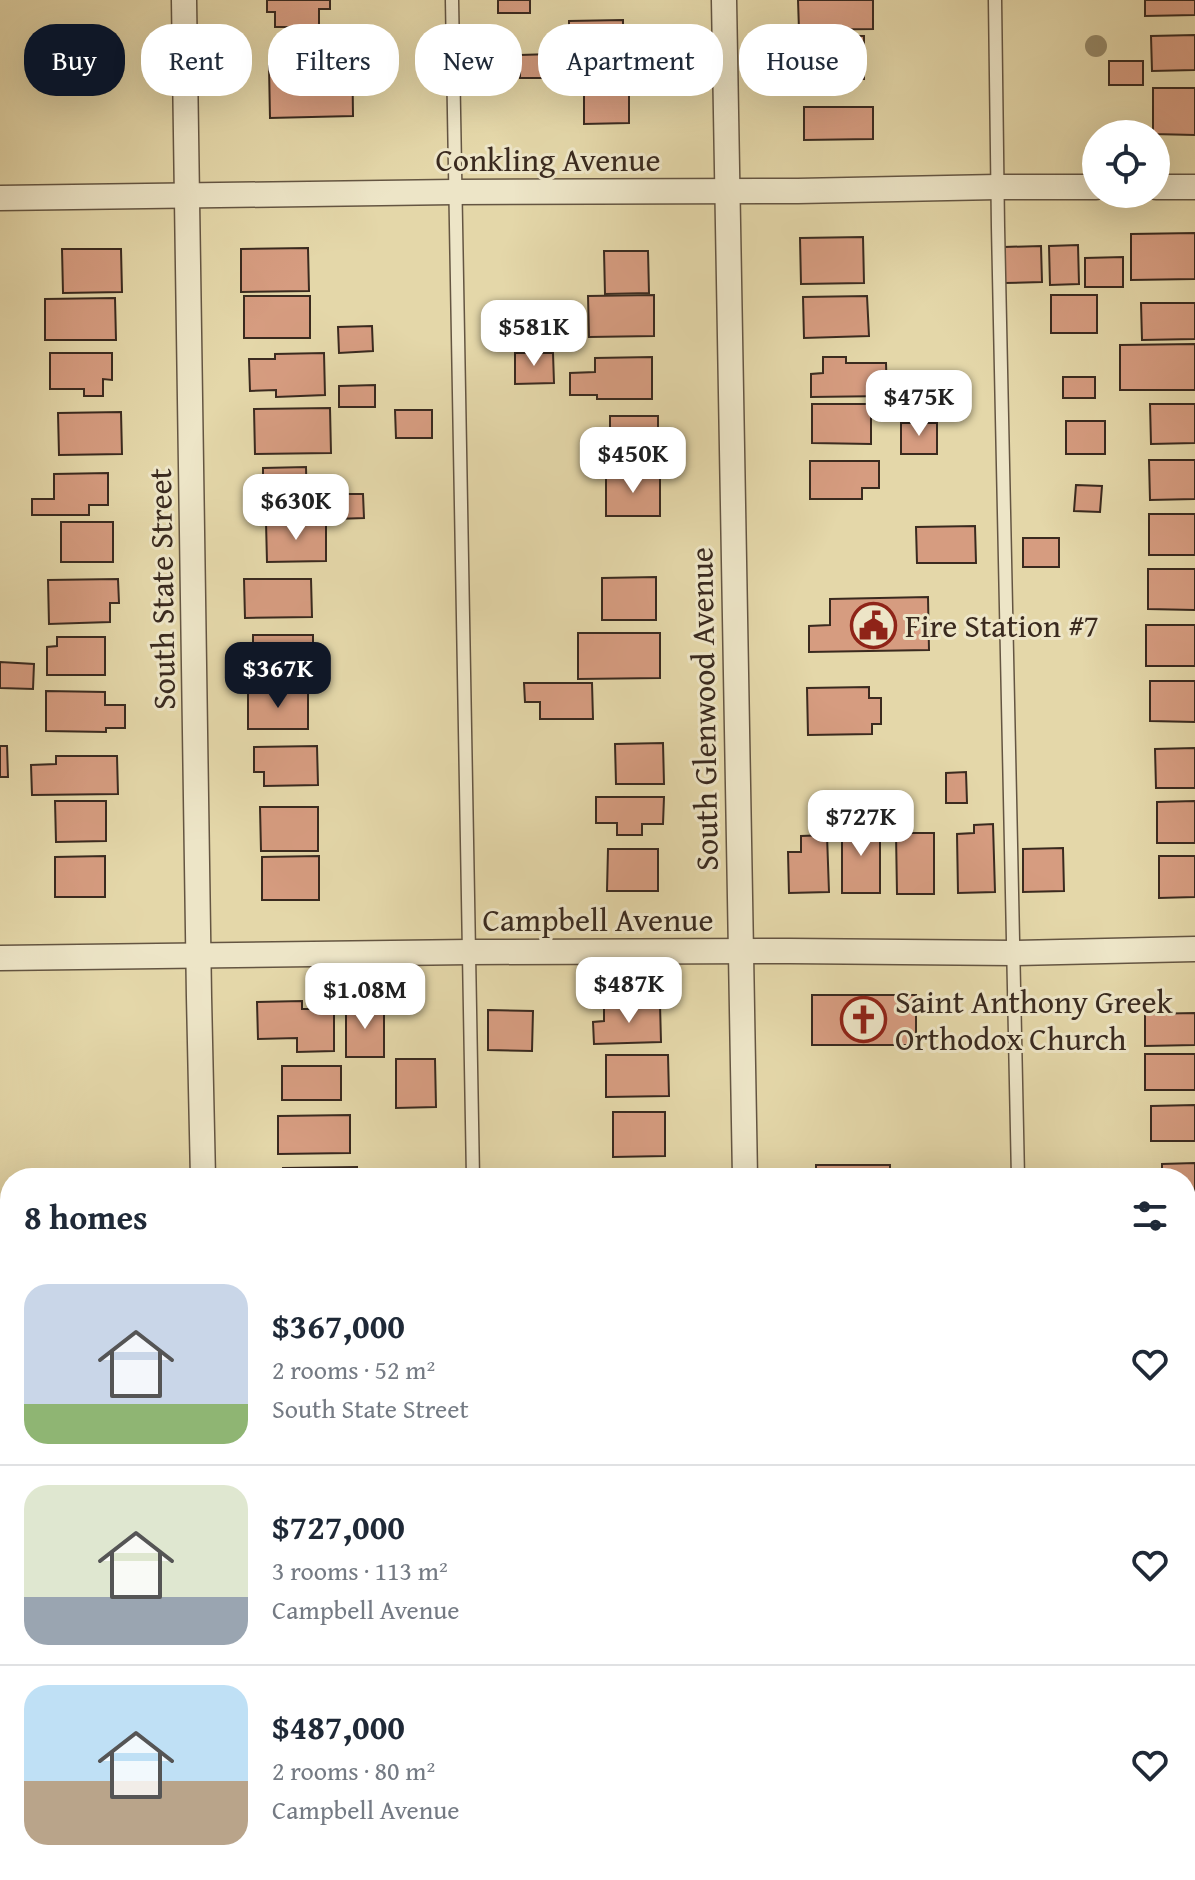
<!DOCTYPE html>
<html lang="en">
<head>
<meta charset="utf-8">
<style>
  body { margin:0; font-family:"Gentium Book Plus",serif; background:#f6f6f7; color:#1f2937; height:100vh; display:flex; flex-direction:column; font-size:30px; white-space:nowrap }
  * { box-sizing:border-box; margin:0 }
  p { font-size:26px; color:#747a83 }
  .icon { flex:none; width:44px; height:44px; fill:none; stroke:currentColor; stroke-width:2; stroke-linecap:round; stroke-linejoin:round }
  .map { position:relative; flex:1; overflow:hidden }
  .sheet { position:absolute; left:0px; top:1168px; width:1196px; height:712px; display:flex; flex-direction:column; background:#fff; border-radius:32px 32px 0 0; box-shadow:0 8px 32px #0002 }
  .sheet>* { flex:none }
  .top-card { position:absolute; left:24px; top:24px; width:1148px; height:72px; display:flex; gap:16px }
  .controls { position:absolute; left:1082px; top:120px; display:grid; gap:16px }
  .controls a { display:grid; place-items:center; width:88px; height:88px; border-radius:50%; background:#fff; box-shadow:0 8px 32px #0002; font-size:40px }
  .price { position:absolute; translate:-50% -68px; padding:0 18px; border-radius:16px; background:#fff; color:#222; font-size:26px; line-height:52px; filter:drop-shadow(0 2px 4px #0008) }
  .price::after { content:''; position:absolute; left:50%; top:48px; width:24px; height:18px; margin-left:-12px; background:inherit; clip-path:polygon(0 0,100% 0,50% 100%) }
  .price.active { background:#111827; color:#fff }
  ul { padding:0; list-style:none }
  li { display:flex; align-items:center; gap:24px; height:200px; padding:0 24px }
  li+li { border-top:2px solid #e0e1e3 }
  li span { display:grid; place-items:center; flex:none; width:224px; height:160px; border-radius:24px; color:#555 }
  li>.icon { margin-inline-start:auto }
  span .icon { width:96px; height:96px; fill:#fffc; stroke-width:1 }
  li b { font-size:34px }
  h2 { display:flex; justify-content:space-between; align-items:center; height:96px; padding:0 24px; font-size:34px }
  .tag { padding:0 28px; border-radius:32px; background:#fff; box-shadow:0 8px 32px #0002; font-size:28px; line-height:72px }
  .tag.active { background:#111827; color:#fff }
  .map>svg:first-child { display:block }
  .building { fill:#d69c80; stroke:#3a2a1f; stroke-width:2 }
  .lines { fill:none; stroke-linecap:round; stroke-linejoin:round }
  .service-casing { stroke:#645542; stroke-width:15 }
  .minor-casing { stroke:#645542; stroke-width:27 }
  .tertiary-casing { stroke:#645542; stroke-width:33 }
  .service { stroke:#ede5c7; stroke-width:12 }
  .minor { stroke:#ede5c7; stroke-width:24 }
  .tertiary { stroke:#ede5c7; stroke-width:30 }
  .tree { fill:#958868 }
  .labels { text-anchor:middle; stroke-width:6; stroke-linejoin:round; paint-order:stroke }
  .street-label { font-size:32px; fill:#3a2a1f; stroke:#ede5c7 }
  .poi-label { font-size:32px; fill:#3a2a1f; stroke:#ede5c7; text-anchor:start }
</style>
</head>
<body>
<div class="map">
<svg width="1195" height="1880" viewBox="0 0 1195 1880">
  <rect width="100%" height="100%" fill="#e4d7a9"/>
  <filter id="stains"><feTurbulence type="fractalNoise" baseFrequency=".0025" numOctaves="4"/><feColorMatrix values="0 0 0 0 .2 0 0 0 0 .09 0 0 0 0 .02 0 0 0 .5 -.17"/></filter>
  <radialGradient id="worn" r=".72"><stop offset=".6" stop-color="#630" stop-opacity="0"/><stop offset="1" stop-color="#630" stop-opacity=".3"/></radialGradient>
  <g class="building">
    <path d="M267,0H330V9H319V27H275V12H267Z"/>
    <rect x="498" y="0" width="32" height="13"/>
    <path d="M798,0H873V29L799,30Z"/>
    <path d="M1145,0H1195V15L1145,16Z"/>
    <path d="M623,20V37H629V61H569V21Z"/>
    <path d="M1195,35V70L1152,71L1151,36Z"/>
    <path d="M316,36H352L353,116L270,118L269,66L317,65Z"/>
    <rect x="806" y="36" width="58" height="43"/>
    <path d="M552,54V78H520V55Z"/>
    <rect x="1109" y="61" width="34" height="24"/>
    <path d="M584,85H629V123L584,124Z"/>
    <path d="M1153,88H1195V135L1153,134Z"/>
    <path d="M804,107H873V139L804,140Z"/>
    <path d="M1195,233V279L1131,280V234Z"/>
    <path d="M863,237L864,283L801,284L800,238Z"/>
    <path d="M1078,245L1079,284L1050,285L1049,246Z"/>
    <path d="M1041,246L1042,282L1004,283V247Z"/>
    <path d="M308,248L309,291L241,292V249Z"/>
    <path d="M62,249H121L122,292L63,293Z"/>
    <path d="M604,251H648L649,293L605,294Z"/>
    <path d="M1123,257V287H1085V258Z"/>
    <path d="M654,295V336L589,337L588,296Z"/>
    <rect x="1051" y="295" width="46" height="38"/>
    <rect x="244" y="296" width="66" height="42"/>
    <path d="M867,296L869,336L804,338L803,297Z"/>
    <path d="M115,298L116,340H45V299Z"/>
    <path d="M1141,303H1195V339L1142,340Z"/>
    <path d="M372,326L373,351L339,353L338,327Z"/>
    <path d="M1195,344V390H1120V345Z"/>
    <path d="M50,353H112V380L103,379V396H84V389H50Z"/>
    <path d="M324,353L325,395L276,397V390L250,391L249,359H275V354Z"/>
    <path d="M515,353H553L554,383L515,384Z"/>
    <path d="M652,357V399H597V395H570V373L595,372V358Z"/>
    <path d="M823,357H846V363H886L887,396L811,397V374L823,373Z"/>
    <rect x="1063" y="377" width="32" height="21"/>
    <path d="M375,385V407H339V386Z"/>
    <path d="M812,404H871V444L812,443Z"/>
    <path d="M1150,404H1195V443L1151,444Z"/>
    <path d="M330,408L331,453L255,454L254,409Z"/>
    <path d="M395,410H432V438H396Z"/>
    <path d="M121,412L122,454L59,455L58,413Z"/>
    <path d="M610,416H658V457L610,458Z"/>
    <rect x="1066" y="421" width="39" height="33"/>
    <rect x="901" y="423" width="36" height="31"/>
    <path d="M1149,460H1195V499L1150,500Z"/>
    <path d="M810,461H879V488H862V499H810Z"/>
    <path d="M306,467L307,509L269,510L268,479H263V468Z"/>
    <path d="M108,473V505H89V515H32V499H54V474Z"/>
    <rect x="606" y="474" width="54" height="42"/>
    <path d="M1076,485L1102,486L1100,512L1074,511Z"/>
    <path d="M336,494H363L364,518L336,519Z"/>
    <rect x="1149" y="514" width="46" height="41"/>
    <rect x="61" y="522" width="52" height="40"/>
    <path d="M266,522H326V561L267,562Z"/>
    <path d="M975,526L976,563H917L916,527Z"/>
    <rect x="1023" y="538" width="36" height="29"/>
    <path d="M1148,569H1195V610L1148,609Z"/>
    <path d="M656,577V620H602V578Z"/>
    <path d="M118,579L119,603H110V622L49,624L48,580Z"/>
    <path d="M244,579H311L312,617L245,618Z"/>
    <path d="M928,597L929,650L809,652V626L830,625V599Z"/>
    <rect x="1146" y="625" width="49" height="41"/>
    <path d="M578,633H660V678L578,679Z"/>
    <rect x="253" y="635" width="60" height="39"/>
    <path d="M57,637H105V675H47V647L57,646Z"/>
    <path d="M0,662L34,664L33,689L0,688Z"/>
    <path d="M1150,681H1195V722L1150,721Z"/>
    <path d="M524,683H592L593,719H540V702H525Z"/>
    <path d="M869,687V698H881V724H872V734L808,735L807,688Z"/>
    <path d="M46,691L105,692V705H125V728H106V732L46,731Z"/>
    <rect x="248" y="691" width="60" height="38"/>
    <path d="M663,743L664,784H616L615,744Z"/>
    <path d="M0,746H7L8,777H0Z"/>
    <path d="M317,746L318,785L264,786V772H254V747Z"/>
    <path d="M1195,748V788H1156L1155,749Z"/>
    <path d="M56,756H117L118,794L32,795L31,765L56,764Z"/>
    <path d="M966,772L967,803H946V773Z"/>
    <path d="M596,797H664L663,824H642V835H617V823H596Z"/>
    <path d="M55,801H106V841L56,842Z"/>
    <path d="M1195,801V843H1157V802Z"/>
    <path d="M260,807H318V851H261Z"/>
    <path d="M880,822V893H842V823Z"/>
    <path d="M993,824L995,892L958,893L957,834L974,833V825Z"/>
    <path d="M896,833H934V894H897Z"/>
    <path d="M827,835L829,892L789,893L788,852H801V836Z"/>
    <path d="M1063,848L1064,891L1023,892V849Z"/>
    <path d="M608,849H658V891H607Z"/>
    <path d="M105,856V897H55V857Z"/>
    <path d="M319,856V900H262V857Z"/>
    <path d="M1159,856H1195V897L1159,898Z"/>
    <rect x="812" y="995" width="104" height="50"/>
    <path d="M302,1001V1009H334V1051L297,1052V1038L258,1039L257,1002Z"/>
    <path d="M346,1004L384,1005V1057H346Z"/>
    <path d="M660,1004L661,1042L594,1044L593,1022L604,1021V1005Z"/>
    <path d="M488,1010L533,1011L532,1051L488,1050Z"/>
    <path d="M1195,1013V1045L1145,1046V1014Z"/>
    <rect x="1145" y="1054" width="50" height="36"/>
    <path d="M606,1055H668L669,1096L606,1097Z"/>
    <path d="M396,1059H435L436,1107L396,1108Z"/>
    <rect x="282" y="1066" width="59" height="34"/>
    <path d="M1195,1105V1141H1151V1106Z"/>
    <path d="M613,1112H665V1156L613,1157Z"/>
    <path d="M350,1115V1153L278,1154V1116Z"/>
    <path d="M1195,1163V1200H1186V1178H1162V1164Z"/>
    <rect x="816" y="1165" width="74" height="13"/>
    <path d="M357,1167V1178H283V1168Z"/>
    <rect x="1186" y="1221" width="9" height="34"/>
    <rect x="1186" y="1272" width="9" height="41"/>
    <rect x="1186" y="1327" width="9" height="40"/>
    <path d="M0,1447H10V1546L6,1547V1558H0Z"/>
    <path d="M1186,1675H1195V1880H1085V1870H1186Z"/>
    <rect x="307" y="1870" width="55" height="10"/>
    <rect x="503" y="1870" width="33" height="10"/>
    <path d="M590,1870H632L633,1880H590Z"/>
    <rect x="841" y="1870" width="219" height="10"/>
    <path d="M127,1877V1880H40V1878Z"/>
  </g>
  <g class="lines">
    <defs>
      <g id="service">
        <path d="M452,0L473,1178"/>
        <path d="M995,0L998,227L1018,1178"/>
        <path d="M487,1870V1880"/>
      </g>
      <g id="minor">
        <path d="M184,0L199,997L203,1178"/>
        <path d="M724,0L745,1178"/>
        <path d="M1156,187H1195"/>
        <path d="M0,198L454,192L798,191L997,187H1096"/>
        <path d="M0,958L470,952L790,951L1014,953L1195,949"/>
        <path d="M215,1870V1880"/>
        <path d="M757,1870V1880"/>
      </g>
      <g id="tertiary">
        <path d="M1186,1576H1195"/>
        <path d="M0,1613L10,1612"/>
      </g>
    </defs>
    <use href="#service" class="service-casing"/>
    <use href="#minor" class="minor-casing"/>
    <use href="#tertiary" class="tertiary-casing"/>
    <use href="#service" class="service"/>
    <use href="#minor" class="minor"/>
    <use href="#tertiary" class="tertiary"/>
  </g>
  <circle class="tree" cx="1096" cy="46" r="11"/>
  <defs>
    <symbol id="civic-ring" viewBox="-11 -11 22 22"><circle r="9.5" fill="#ede5c7" stroke="#8f2418" stroke-width="1.5"/><path d="M-.6-6.5H3V-4.5H.6V-3L4-1V1h2V6H-6V1h2V-1L-.6-3ZM-1.2 2.5V6h2.4V2.5Z" fill="#8f2418"/></symbol>
    <symbol id="church-ring" viewBox="-11 -11 22 22"><circle r="9.5" fill="#ede5c7" stroke="#8f2418" stroke-width="1.5"/><path d="M-1.2-6h2.4v3.5h3.3v2.4h-3.3V6h-2.4V-.1h-3.3v-2.4h3.3Z" fill="#8f2418"/></symbol>
  </defs>
  <g fill-rule="evenodd">
    <use href="#civic-ring" x="848" y="600" width="51" height="51"/>
    <use href="#church-ring" x="838" y="994" width="51" height="51"/>
  </g>
  <g class="labels">
    <g class="street-label">
      <text x="548" y="171">Conkling Avenue</text>
      <text transform="translate(162 589) rotate(-91)" y="11">South State Street</text>
      <text transform="translate(704 709) rotate(-91)" y="11">South Glenwood Avenue</text>
      <text x="598" y="931">Campbell Avenue</text>
    </g>
    <g class="poi-label">
      <text x="905" y="637">Fire Station #7</text>
      <text x="895" y="1013">Saint Anthony Greek<tspan x="895" dy="37">Orthodox Church</tspan></text>
    </g>
  </g>
  <rect width="100%" height="100%" filter="url(#stains)"/>
  <rect width="100%" height="100%" fill="url(#worn)"/>
</svg>
<div class="controls">
<a><svg class="icon" aria-label="locate" viewBox="0 0 24 24"><circle cx="12" cy="12" r="6"/><path d="M12 2v4M12 18v4M2 12h4M18 12h4"/></svg></a>
</div>
<b class="price" style="left:534px;top:368px">$581K</b>
<b class="price" style="left:919px;top:438px">$475K</b>
<b class="price" style="left:633px;top:495px">$450K</b>
<b class="price" style="left:296px;top:542px">$630K</b>
<b class="price active" style="left:278px;top:710px">$367K</b>
<b class="price" style="left:861px;top:858px">$727K</b>
<b class="price" style="left:629px;top:1025px">$487K</b>
<b class="price" style="left:365px;top:1031px">$1.08M</b>
<div class="top-card">
<a class="tag active">Buy</a>
<a class="tag">Rent</a>
<a class="tag">Filters</a>
<a class="tag">New</a>
<a class="tag">Apartment</a>
<a class="tag">House</a>
</div>
<section class="sheet">
<h2>8 homes<svg class="icon" aria-label="filters" viewBox="0 0 24 24"><path d="M4 7h16M4 17h16"/><circle cx="9" cy="7" r="2"/><circle cx="15" cy="17" r="2"/></svg></h2>
<ul>
<li><span style="background:linear-gradient(#c9d6e8 75%,#8fb573 0)"><svg class="icon" aria-label="home" viewBox="0 0 24 24"><path d="M3 11l9-7 9 7M6 9v11h12V9"/></svg></span><div><b>$367,000</b><p>2 rooms · 52 m²</p><p>South State Street</p></div><svg class="icon" aria-label="heart" viewBox="0 0 24 24"><path d="M12 20l-8-8c-3-5 5-10 8-4 3-6 11-1 8 4z"/></svg></li>
<li><span style="background:linear-gradient(#dfe7d0 70%,#9aa5b1 0)"><svg class="icon" aria-label="home" viewBox="0 0 24 24"><path d="M3 11l9-7 9 7M6 9v11h12V9"/></svg></span><div><b>$727,000</b><p>3 rooms · 113 m²</p><p>Campbell Avenue</p></div><svg class="icon" aria-label="heart" viewBox="0 0 24 24"><path d="M12 20l-8-8c-3-5 5-10 8-4 3-6 11-1 8 4z"/></svg></li>
<li><span style="background:linear-gradient(#bfe0f5 60%,#b9a48a 0)"><svg class="icon" aria-label="home" viewBox="0 0 24 24"><path d="M3 11l9-7 9 7M6 9v11h12V9"/></svg></span><div><b>$487,000</b><p>2 rooms · 80 m²</p><p>Campbell Avenue</p></div><svg class="icon" aria-label="heart" viewBox="0 0 24 24"><path d="M12 20l-8-8c-3-5 5-10 8-4 3-6 11-1 8 4z"/></svg></li>
</ul>
</section>
</div>
</body>
</html>
